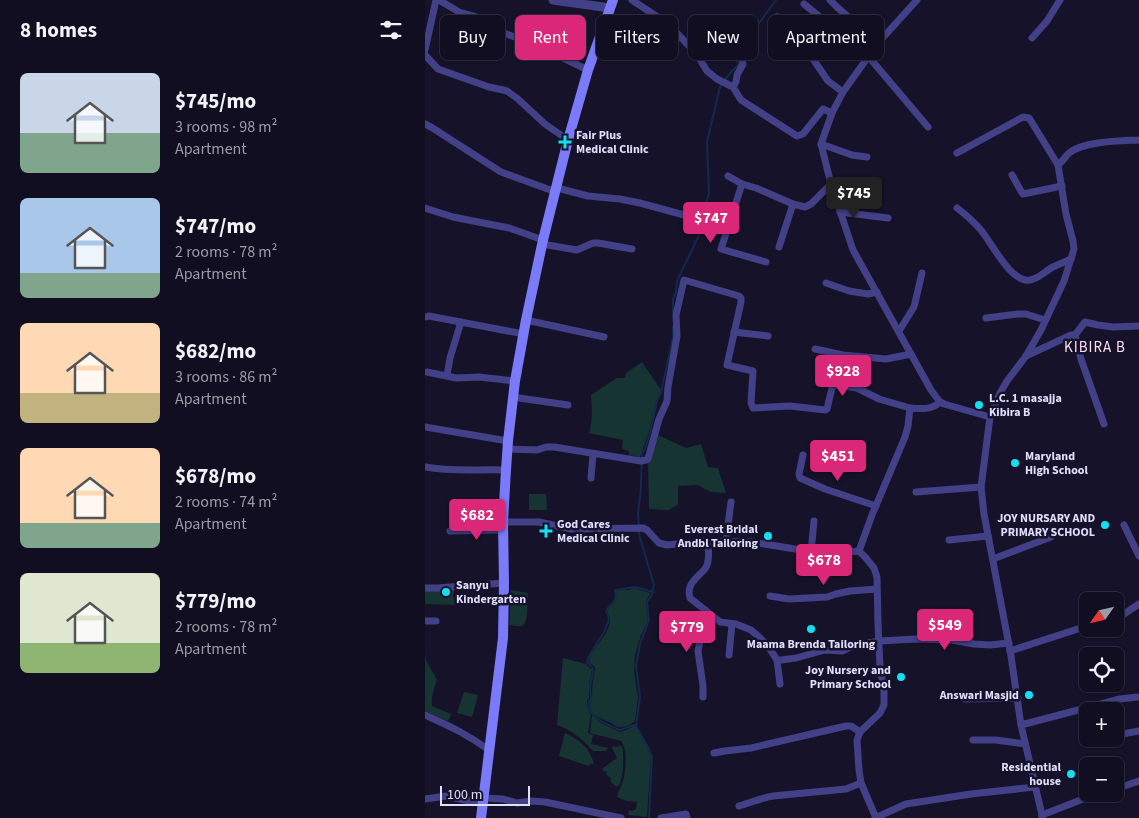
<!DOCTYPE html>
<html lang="en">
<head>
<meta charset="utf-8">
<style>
  body { margin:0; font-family:"Source Sans 3",sans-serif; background:#1e1c2d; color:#f1f3f6; height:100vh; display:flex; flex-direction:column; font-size:19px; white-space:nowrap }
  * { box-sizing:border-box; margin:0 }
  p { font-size:16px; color:#9c9ca5 }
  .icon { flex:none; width:28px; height:28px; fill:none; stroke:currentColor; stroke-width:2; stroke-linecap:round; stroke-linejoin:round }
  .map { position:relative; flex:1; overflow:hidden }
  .sheet { display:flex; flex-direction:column; background:#100e20; width:425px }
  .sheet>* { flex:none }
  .guide { position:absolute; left:15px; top:15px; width:475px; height:45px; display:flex; gap:10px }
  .needle { width:32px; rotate:236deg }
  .tools { position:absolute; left:654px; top:592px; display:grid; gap:10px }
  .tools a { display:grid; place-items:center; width:45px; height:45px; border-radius:8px; background:#100e20; box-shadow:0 1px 4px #0004,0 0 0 1px #302e3e; font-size:25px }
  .scale { position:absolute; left:15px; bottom:12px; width:90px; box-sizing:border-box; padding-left:5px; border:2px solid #e0ddfd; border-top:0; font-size:14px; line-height:18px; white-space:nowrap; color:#e0ddfd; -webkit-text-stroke:4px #16122a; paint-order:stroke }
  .price { position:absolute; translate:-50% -42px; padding:0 11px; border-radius:5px; background:#db2777; color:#fff; font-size:16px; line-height:32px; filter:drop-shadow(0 1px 2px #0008) }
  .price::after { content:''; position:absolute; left:50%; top:30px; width:15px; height:11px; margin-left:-8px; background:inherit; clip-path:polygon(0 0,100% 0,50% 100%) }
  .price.on { background:#222; color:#fff }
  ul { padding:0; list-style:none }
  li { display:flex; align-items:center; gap:15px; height:125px; padding:0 20px }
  li span { display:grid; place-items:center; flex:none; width:140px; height:100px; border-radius:8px; color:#555 }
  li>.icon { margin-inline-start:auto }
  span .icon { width:60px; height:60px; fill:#fffc; stroke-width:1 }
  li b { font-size:21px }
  h2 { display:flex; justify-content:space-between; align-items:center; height:60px; padding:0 20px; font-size:21px }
  .pill { padding:0 18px; border-radius:8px; background:#100e20; box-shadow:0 1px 4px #0004,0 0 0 1px #302e3e; font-size:18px; line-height:45px }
  .pill.on { background:#db2777; color:#fff }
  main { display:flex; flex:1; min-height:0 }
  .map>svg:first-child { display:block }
  .green { fill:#163432 }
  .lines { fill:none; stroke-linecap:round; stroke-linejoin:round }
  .stream { stroke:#122a4e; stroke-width:2 }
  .minor { stroke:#424086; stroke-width:7 }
  .tertiary { stroke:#424086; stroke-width:9 }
  .secondary { stroke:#7b7af8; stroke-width:10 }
  .poi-dot { fill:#14dff2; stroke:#16122a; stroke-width:2 }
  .labels { text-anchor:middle; stroke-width:5; stroke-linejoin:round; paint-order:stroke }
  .poi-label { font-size:12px; font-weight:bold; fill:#e0ddfd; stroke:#16122a; text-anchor:start }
  .quarter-label { font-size:15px; letter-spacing:1px; fill:#fddff3; stroke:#16122a }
</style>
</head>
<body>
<main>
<section class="sheet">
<h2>8 homes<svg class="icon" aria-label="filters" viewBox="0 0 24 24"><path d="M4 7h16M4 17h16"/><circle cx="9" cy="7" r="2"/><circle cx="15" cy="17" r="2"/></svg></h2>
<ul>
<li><span style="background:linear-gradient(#c9d6e8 60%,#7fa58c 0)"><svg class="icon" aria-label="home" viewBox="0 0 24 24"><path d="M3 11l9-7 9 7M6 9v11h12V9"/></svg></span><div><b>$745/mo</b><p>3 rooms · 98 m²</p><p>Apartment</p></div></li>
<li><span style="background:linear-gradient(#a9c7e8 75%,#7fa58c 0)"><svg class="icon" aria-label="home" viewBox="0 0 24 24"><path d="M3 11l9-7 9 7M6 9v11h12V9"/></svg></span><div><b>$747/mo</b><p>2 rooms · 78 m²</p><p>Apartment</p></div></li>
<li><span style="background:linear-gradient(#ffd9b3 70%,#c2b280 0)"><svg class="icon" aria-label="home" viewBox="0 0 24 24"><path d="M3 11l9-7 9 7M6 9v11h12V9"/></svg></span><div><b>$682/mo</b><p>3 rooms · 86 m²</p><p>Apartment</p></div></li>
<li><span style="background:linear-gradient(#ffd9b3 75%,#7fa58c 0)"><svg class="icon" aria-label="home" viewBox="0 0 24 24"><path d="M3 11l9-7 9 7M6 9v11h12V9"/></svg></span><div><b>$678/mo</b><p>2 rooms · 74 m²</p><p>Apartment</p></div></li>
<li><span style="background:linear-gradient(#dfe7d0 70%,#8fb573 0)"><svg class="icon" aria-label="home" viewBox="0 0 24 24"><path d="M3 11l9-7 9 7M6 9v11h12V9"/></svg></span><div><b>$779/mo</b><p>2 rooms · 78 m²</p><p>Apartment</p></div></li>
</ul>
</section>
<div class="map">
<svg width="714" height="818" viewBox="0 0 714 818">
  <rect width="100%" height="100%" fill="#16122a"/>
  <g class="green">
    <path d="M217,362L236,390L232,400L224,432L215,457L204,455V451L197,449L198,440L164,433C168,420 167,408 166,395L192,378H200L201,373Z"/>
    <path d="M233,435L261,448L276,444L283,467L293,468L301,493L286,492L273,485L253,486V505L243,510L224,509L223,463Z"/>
    <path d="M104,494H121L122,510H104Z"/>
    <path d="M209,588L225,593L221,602L223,621L216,635L210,655L209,671L213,698L210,721C207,724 201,727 196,727C192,728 190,725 186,723C179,719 167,717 165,707C164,703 167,700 167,696C167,686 168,679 170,669L169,666L164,662L165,656C172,645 182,635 185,622C186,617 182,616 183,611C185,602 193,607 191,590H204Z"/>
    <path d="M0,590H29L28,596L30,605L0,604Z"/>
    <path d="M86,590L103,593C102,600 104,623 97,626C94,627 87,625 84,625Z"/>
    <path d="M0,653L1,660L12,680C9,688 6,697 7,706L26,714L23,721L0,711Z"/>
    <path d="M138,658L161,664L167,670L164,685V698L162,701V706L166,714L163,733L168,735L166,744L183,748L181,751H168C158,739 146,730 132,725Z"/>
    <path d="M39,692L53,695L47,717L32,713Z"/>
    <path d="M167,715L176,723L195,732L204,729L210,725L221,744L226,757L222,817L203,815L204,810L207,811L211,809L212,802L202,801L192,797C193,791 196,787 198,781C201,771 203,750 196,741L165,733Z"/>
    <path d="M140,733C155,740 165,748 169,764H165L164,766L134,756Z"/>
    <path d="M195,745L198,749V770L195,784L192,787L185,782L186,778L181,775L182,772L178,771V768L192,758L187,748L188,746L192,747Z"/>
  </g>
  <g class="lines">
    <g class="stream">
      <path d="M248,312V299L251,292L252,281L275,233L279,208L284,194L282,142L295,87C300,78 306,72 313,65V63L309,55L311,46L332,26L351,0"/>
      <path d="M214,527L213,513L216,489V481L217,453L220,449L225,433L232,401L236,392L248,338V327"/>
      <path d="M214,531L215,538L229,585L226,596L222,602L224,620L215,644L211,666L215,697L211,726L224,749L227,757L224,818"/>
      <path d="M212,724L195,730C182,724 166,719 163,704L166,699L165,687L168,671L167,667L162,662C166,649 176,640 181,627C181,627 184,620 184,619C184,615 179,612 183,608C188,602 189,605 191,595L190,592V590L210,587L228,592"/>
    </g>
    <g class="minor">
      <path d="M14,0L34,12L52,17L79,33L111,45L163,70"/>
      <path d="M207,0L243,24L271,53L282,71L292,79L308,87L316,100L372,136L378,134L398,109L407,113"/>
      <path d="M405,0L413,8L453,43"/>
      <path d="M492,0L453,43L418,92L407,113L396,144L406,184L428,250L506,390L515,402L519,404L565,417"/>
      <path d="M379,4L412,31L440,60"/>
      <path d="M352,17L386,56L403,81L418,92"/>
      <path d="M607,38L622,21L635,0"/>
      <path d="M0,50L11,0"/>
      <path d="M0,55L13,69L64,87L78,90L82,91L93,99L120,124L143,140"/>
      <path d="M443,56L503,127"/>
      <path d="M308,87L311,82L312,75L318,64L315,52L321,45"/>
      <path d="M0,124L6,127L76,172L131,192"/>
      <path d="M396,144L427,155L442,157"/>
      <path d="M532,153L598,117L604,118L606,121L633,165L641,214L648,241L649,249L639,281L616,330L601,356L582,381L575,393L565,417L556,487L559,514L586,656L596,725L617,815V818"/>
      <path d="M633,165C637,162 640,157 644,153C659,141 695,141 714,140"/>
      <path d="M587,175L596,191L598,194L637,186"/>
      <path d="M303,176L317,184L331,188L368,204L380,207L386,204L406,184"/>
      <path d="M317,184L296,249L341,262"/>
      <path d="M132,188L163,196L195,199L215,203L270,218"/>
      <path d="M0,208L28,217L84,228L118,240"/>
      <path d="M532,208C540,214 548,221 555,229C566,241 586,284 605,280C614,279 620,271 628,267C634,264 640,262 646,259"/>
      <path d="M415,212L463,218"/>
      <path d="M283,226L302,231"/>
      <path d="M117,244L152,250L168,243H173L207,249"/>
      <path d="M354,247L368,204"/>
      <path d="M401,283L424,291L443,294L452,292"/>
      <path d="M0,317L4,316L99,334"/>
      <path d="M561,318L593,314H601L620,320"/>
      <path d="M101,320L179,337"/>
      <path d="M474,331L489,307L497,273"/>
      <path d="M309,332L343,336"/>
      <path d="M650,335L660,322L673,325L688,327L714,326"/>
      <path d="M390,349L418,355L461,359L486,354"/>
      <path d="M601,356L646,335H650L656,359L679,424"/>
      <path d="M2,372L31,378L54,377L90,381"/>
      <path d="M22,375L25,358L36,322"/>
      <path d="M87,397L143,405"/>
      <path d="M0,427L83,441"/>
      <path d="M82,449L112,450L121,447H129L216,461L221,460L223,459L234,419L242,401L243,387L252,336L251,315L259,280L314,296L316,298V302L302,365L328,371L326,403L328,408L365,406L400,410L402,409L407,388L410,385L432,388L454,399L485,408"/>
      <path d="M378,455L374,474L375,478L400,489L451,506"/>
      <path d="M0,467C27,472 54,469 81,470"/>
      <path d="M166,478L168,454"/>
      <path d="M491,492L556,487"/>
      <path d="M78,522H114L146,529L218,528L222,530L234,543L242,545L283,541L327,542L376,550L406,554L434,551L441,558L449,568L452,577L453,624L455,667L459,690V705L455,713L435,732L432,740L434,770L436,783L451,818"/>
      <path d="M699,525L714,556"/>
      <path d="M25,531L78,530"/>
      <path d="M524,540L563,536"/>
      <path d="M283,541C283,549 285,557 282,565C281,569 278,571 275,574C267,582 262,587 265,598L295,622L311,624L326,630L334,637L343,646L352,660H357L371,658L400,650L417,651L428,646L454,641L491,639L527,640L549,644L565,645L584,643"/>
      <path d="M301,541L306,502"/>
      <path d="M434,551L447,515L480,437L483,426L485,408C496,409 507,410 515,402"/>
      <path d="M386,552L389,521"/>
      <path d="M568,559L626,537"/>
      <path d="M0,588H12L79,583"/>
      <path d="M345,596L364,599L402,597L411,594L425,591L452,589"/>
      <path d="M690,618L699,614L714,604"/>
      <path d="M0,621H11"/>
      <path d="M585,651L662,626"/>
      <path d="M304,655L307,624"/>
      <path d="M352,660L355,684"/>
      <path d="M278,697V686L273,651L278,627L280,610"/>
      <path d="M540,699L593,698"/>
      <path d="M0,715C24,726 42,734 64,750"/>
      <path d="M596,725L695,699L712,697"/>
      <path d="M690,728L692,735L714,731"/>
      <path d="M548,740H571L600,744"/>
      <path d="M289,753L300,751L326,748L421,726H426L435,732"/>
      <path d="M690,789L714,781"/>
      <path d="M59,798L78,799L92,803L106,801L120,802L196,818"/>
      <path d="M0,799L21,796L58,804"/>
      <path d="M314,806C325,803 336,798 348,796L421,789L436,783"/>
      <path d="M617,815L671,794"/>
      <path d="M236,818L261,814L262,818"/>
      <path d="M450,818L481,804L546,794L610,787"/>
    </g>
    <path class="tertiary" d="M128,0L185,8"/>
    <path class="secondary" d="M56,818L78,638L79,583L78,522L81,470L83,441L90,381L101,320L118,240L143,140L163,70L188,0"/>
  </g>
  <g class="poi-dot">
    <path d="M137.5 134.5h5v5h5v5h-5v5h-5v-5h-5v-5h5z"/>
    <circle cx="554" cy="405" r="5"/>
    <circle cx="590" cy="463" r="5"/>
    <circle cx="680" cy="525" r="5"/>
    <path d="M118.5 523.5h5v5h5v5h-5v5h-5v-5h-5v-5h5z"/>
    <circle cx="343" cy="536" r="5"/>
    <circle cx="21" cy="592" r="5"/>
    <circle cx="386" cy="629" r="5"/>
    <circle cx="476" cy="677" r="5"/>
    <circle cx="604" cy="695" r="5"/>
    <circle cx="646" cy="774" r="5"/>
  </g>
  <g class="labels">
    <g class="poi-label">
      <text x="151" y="139">Fair Plus<tspan x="151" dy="14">Medical Clinic</tspan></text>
      <text x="564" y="402">L.C. 1 masajja<tspan x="564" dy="14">Kibira B</tspan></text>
      <text x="600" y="460">Maryland<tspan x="600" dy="14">High School</tspan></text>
      <text x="670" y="522" text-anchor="end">JOY NURSARY AND<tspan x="670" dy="14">PRIMARY SCHOOL</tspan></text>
      <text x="132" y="528">God Cares<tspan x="132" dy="14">Medical Clinic</tspan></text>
      <text x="333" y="533" text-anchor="end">Everest Bridal<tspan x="333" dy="14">Andbl Tailoring</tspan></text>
      <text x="31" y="589">Sanyu<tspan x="31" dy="14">Kindergarten</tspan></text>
      <text x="386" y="648" text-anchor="middle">Maama Brenda Tailoring</text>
      <text x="466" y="674" text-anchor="end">Joy Nursery and<tspan x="466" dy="14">Primary School</tspan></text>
      <text x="594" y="699" text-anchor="end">Answari Masjid</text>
      <text x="636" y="771" text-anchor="end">Residential<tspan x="636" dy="14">house</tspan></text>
    </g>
    <g class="quarter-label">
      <text x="670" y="352">KIBIRA B</text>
    </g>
  </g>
</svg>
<div class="tools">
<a><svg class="needle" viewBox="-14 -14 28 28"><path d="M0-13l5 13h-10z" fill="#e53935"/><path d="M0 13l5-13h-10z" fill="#9c9ca5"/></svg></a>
<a><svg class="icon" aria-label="locate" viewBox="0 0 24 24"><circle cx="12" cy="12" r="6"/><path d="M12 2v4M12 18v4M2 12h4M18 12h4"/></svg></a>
<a>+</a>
<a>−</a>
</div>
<div class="scale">100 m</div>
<b class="price on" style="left:429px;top:219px">$745</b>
<b class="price" style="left:286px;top:244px">$747</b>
<b class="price" style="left:418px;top:397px">$928</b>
<b class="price" style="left:413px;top:482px">$451</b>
<b class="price" style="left:52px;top:541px">$682</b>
<b class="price" style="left:399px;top:586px">$678</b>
<b class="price" style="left:520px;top:651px">$549</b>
<b class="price" style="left:262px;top:653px">$779</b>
<div class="guide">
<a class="pill">Buy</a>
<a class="pill on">Rent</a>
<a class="pill">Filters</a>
<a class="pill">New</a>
<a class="pill">Apartment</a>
</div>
</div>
</main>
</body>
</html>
